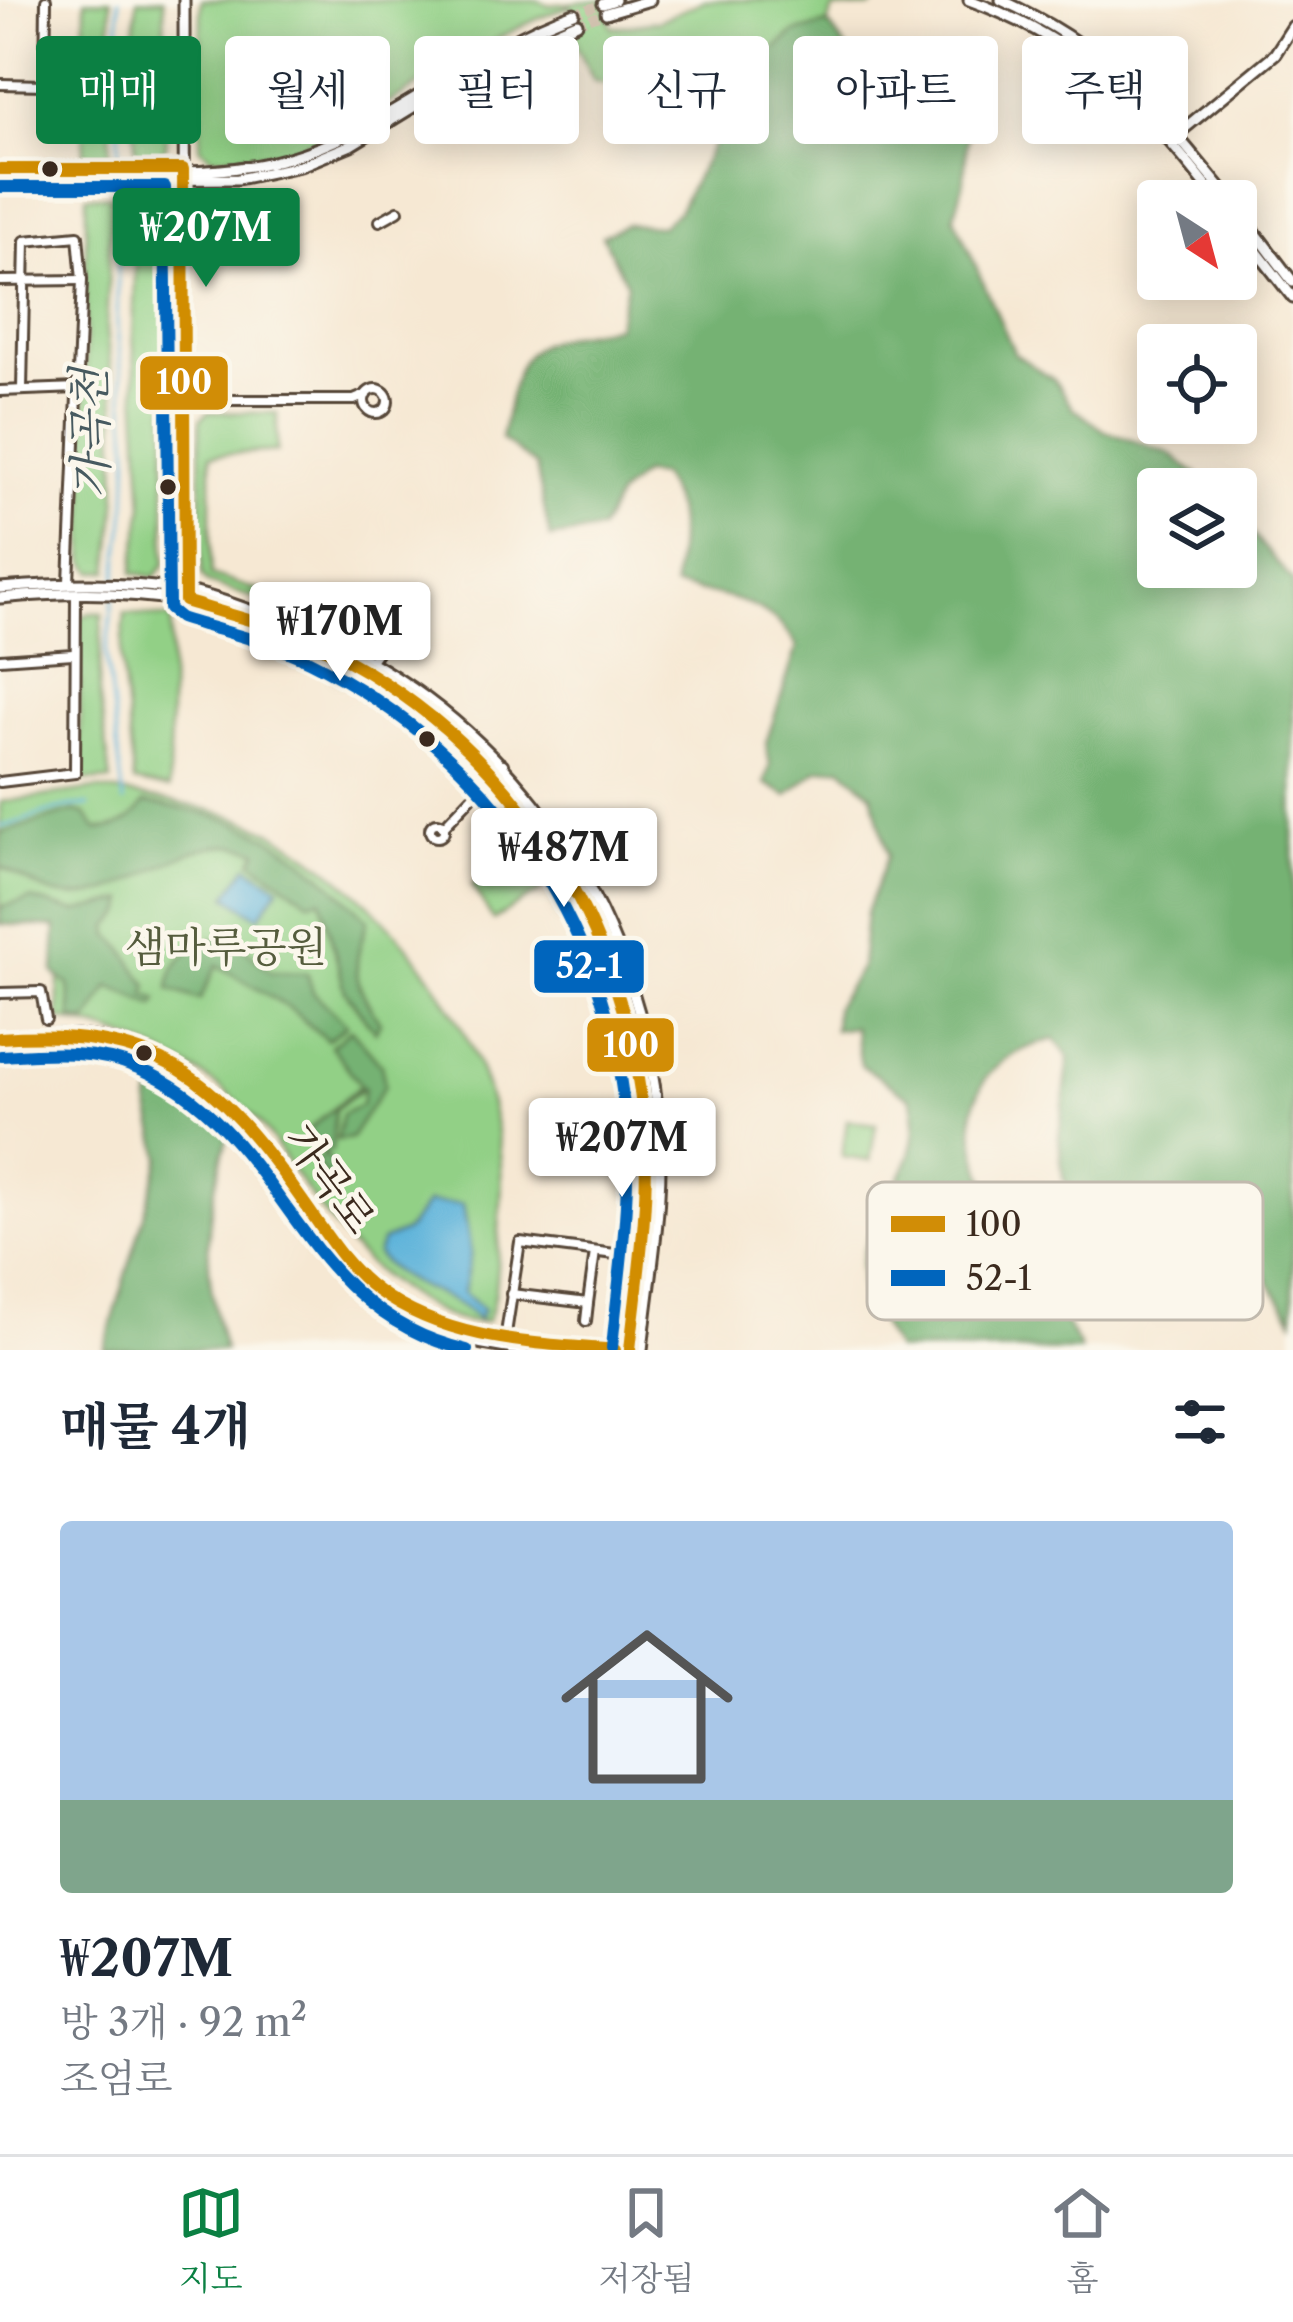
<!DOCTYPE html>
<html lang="ko">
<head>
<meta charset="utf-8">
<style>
  body { margin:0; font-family:"Libre Caslon Text","Noto Serif KR",serif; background:#f2f2f3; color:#1f2937; height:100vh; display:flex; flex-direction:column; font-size:45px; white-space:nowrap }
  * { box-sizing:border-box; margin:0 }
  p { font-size:39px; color:#747a83 }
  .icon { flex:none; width:66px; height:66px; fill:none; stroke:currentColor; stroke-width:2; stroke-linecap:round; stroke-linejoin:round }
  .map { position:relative; height:1350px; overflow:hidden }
  .details { display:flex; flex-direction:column; background:#fff; flex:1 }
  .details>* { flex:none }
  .banner { position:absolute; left:36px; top:36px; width:1221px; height:108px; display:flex; gap:24px }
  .needle { width:78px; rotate:144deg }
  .buttons { position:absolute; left:1137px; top:180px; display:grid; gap:24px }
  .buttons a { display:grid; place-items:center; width:120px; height:120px; border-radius:12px; background:#fff; box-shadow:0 6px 30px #0003; font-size:60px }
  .price { position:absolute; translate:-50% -102px; padding:0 27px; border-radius:12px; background:#fff; color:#222; font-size:39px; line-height:78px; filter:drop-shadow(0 3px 6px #0008) }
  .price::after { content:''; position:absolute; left:50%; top:72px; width:36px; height:27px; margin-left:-18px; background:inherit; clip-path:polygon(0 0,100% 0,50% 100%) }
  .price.current { background:#0b8043; color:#fff }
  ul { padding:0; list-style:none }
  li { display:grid; align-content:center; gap:24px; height:636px; padding:0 60px }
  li+li { border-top:3px solid #e0e1e3 }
  li span { display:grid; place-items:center; height:372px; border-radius:12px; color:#555 }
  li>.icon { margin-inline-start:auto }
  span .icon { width:216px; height:216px; fill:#fffc; stroke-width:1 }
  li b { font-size:51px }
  h2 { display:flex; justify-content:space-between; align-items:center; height:144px; padding:0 60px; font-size:51px }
  .pill { padding:0 42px; border-radius:12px; background:#fff; box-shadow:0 6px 30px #0003; font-size:42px; line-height:108px }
  .pill.current { background:#0b8043; color:#fff }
  .dock { display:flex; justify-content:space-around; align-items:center; height:168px; border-top:3px solid #e0e1e3; background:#fff; font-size:33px; color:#747a83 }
  .dock a { display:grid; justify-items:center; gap:6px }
  .dock .current { color:#0b8043 }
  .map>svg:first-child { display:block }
  .green { fill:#92d086; stroke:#667d52; stroke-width:3 }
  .forest { fill:#75b273; stroke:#586e48; stroke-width:3 }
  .water { fill:#5db3da; stroke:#4c6e7c; stroke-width:3 }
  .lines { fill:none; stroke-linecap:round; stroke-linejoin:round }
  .stream { stroke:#5db3da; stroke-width:3 }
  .tertiary-tunnel { stroke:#d1c2af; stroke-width:9; stroke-dasharray:9 4.5; stroke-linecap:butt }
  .minor-casing { stroke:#574639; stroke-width:14 }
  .tertiary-casing { stroke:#574639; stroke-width:15 }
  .minor { stroke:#fff; stroke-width:8 }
  .tertiary { stroke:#fff; stroke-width:9 }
  .bus-1-casing { stroke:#fbf7ec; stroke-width:21 }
  .bus-2-casing { stroke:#fbf7ec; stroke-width:21 }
  .bus-1 { stroke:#d18d06; stroke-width:12 }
  .bus-2 { stroke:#0065bd; stroke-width:12 }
  .bus-dot { fill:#3b2a1e; stroke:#fbf7ec; stroke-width:4.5 }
  .labels { text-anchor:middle; stroke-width:9; stroke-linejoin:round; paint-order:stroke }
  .park-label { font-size:42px; fill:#555c3d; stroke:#fbf7ec }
  .street-label { font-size:42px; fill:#3b2a1e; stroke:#fbf7ec }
  .water-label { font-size:45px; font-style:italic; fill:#475a60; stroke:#fbf7ec }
  .key { fill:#fbf7ec; stroke:#c1baae; stroke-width:3 }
  .key-label { font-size:33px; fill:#3b2a1e }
  .line-badge { stroke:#fbf7ec; stroke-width:4.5 }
  .badge-label { font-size:33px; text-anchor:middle; font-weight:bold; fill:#fff }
</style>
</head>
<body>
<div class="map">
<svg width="1293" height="1350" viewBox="0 0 1293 1350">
  <rect width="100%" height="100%" fill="#fbf7ec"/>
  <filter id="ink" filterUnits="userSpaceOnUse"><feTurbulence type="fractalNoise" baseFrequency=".00833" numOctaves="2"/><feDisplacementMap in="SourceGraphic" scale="24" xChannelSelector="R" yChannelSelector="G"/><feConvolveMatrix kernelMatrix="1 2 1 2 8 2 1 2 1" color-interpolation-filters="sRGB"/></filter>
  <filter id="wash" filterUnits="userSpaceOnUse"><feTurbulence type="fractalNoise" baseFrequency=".004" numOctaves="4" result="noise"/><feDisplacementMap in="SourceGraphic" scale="48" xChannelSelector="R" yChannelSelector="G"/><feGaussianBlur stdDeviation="2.7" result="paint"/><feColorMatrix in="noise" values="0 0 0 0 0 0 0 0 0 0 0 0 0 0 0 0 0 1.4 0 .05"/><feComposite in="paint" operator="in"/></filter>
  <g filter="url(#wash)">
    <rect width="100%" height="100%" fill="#f6e8d3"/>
    <g class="green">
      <path d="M85,0H111L110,154L84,155Z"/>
      <path d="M137,0H164L166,147L156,156L136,157L135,147L131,78Z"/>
      <path d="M201,0H536L549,5L603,0L612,28L658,21L706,0H882L870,8L833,9L828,24L794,33L749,70L737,56L689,39L644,57L626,55L613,61V85L594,81L578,48L570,6C472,40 393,113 295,148C270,157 238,155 211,157L200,148Z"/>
      <path d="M138,194L162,195L167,203L165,564L155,577L133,573L143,507L133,336Z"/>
      <path d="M86,196H112L106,331L115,402L117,502L109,571L94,572L85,561Z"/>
      <path d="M208,412L277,413V451L211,455V575L314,609L368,643L308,616L208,583L202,575L200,420Z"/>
      <path d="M89,613H102L99,692L111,781L83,780L80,771V618Z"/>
      <path d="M125,613L171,618L169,789L134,782L121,659Z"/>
      <path d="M97,789C161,800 233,807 289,842C411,917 516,1066 500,1214C498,1240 498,1301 487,1321C464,1326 437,1313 418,1301C365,1270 332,1227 297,1177C280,1152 264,1124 241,1104C189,1060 126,1032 59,1019V927L0,924V802Z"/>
      <path d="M521,855L542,890L493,920L472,885Z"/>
      <path d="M847,1120L876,1124L870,1161L842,1157Z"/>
    </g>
    <g class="forest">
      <path d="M828,24L885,101H914L957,51L973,60L964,181L954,217L1015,354L1054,380L1073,408L1105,431L1169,453L1216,489H1158V567H1236V514L1293,582V1319L1247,1249L1081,1204L1063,1178L1059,1137L1069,1058L1055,1039C878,1082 1036,1263 1081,1350H895L876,1317L864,1316C864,1298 858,1275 862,1258C874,1203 930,1162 911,1098L861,1065L854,1027L834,1030L835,1007L861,967L866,912L888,855L872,794L841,767L817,770L787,796L765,783L770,765L766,743L797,647C774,601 720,595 674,587C676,543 688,517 660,476L642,474L618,496L600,530L550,538L536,466L501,439C521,341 519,344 616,326L627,284L602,236L625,224L661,226L678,211L727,119L702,104L680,67L630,87L613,85L612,61L688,39L737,56L750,70L794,33Z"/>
      <path d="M144,803C252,816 293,843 368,920C351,969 352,979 380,1023L375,1032L345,991L321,899L309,901L252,861L258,851C187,824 138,901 69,896C43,894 23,878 0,866V833L74,811L85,814L96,829C117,830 133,821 144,803Z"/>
      <path d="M31,899L76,912L126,900L123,914L109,927L110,936C127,947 133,969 148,985L146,994L158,999L155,1006L109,986L88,1022L72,1019L69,985L54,973L56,927L0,924V907Z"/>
      <path d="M214,939L242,946L271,972L307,973L313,992L347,1025L327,1040L288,1007L217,965L200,1000L169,989C172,960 188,948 214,939Z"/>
      <path d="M351,1029L381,1065L385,1085L351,1138L337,1140L342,1114L361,1105L364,1088L335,1109L332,1150L325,1152L335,1174L327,1178L316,1161L324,1155L308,1130L361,1085L331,1046Z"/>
      <path d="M158,1071L214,1109L230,1129C204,1213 201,1264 224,1350H104L161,1157L149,1104Z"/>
    </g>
    <g class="water">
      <path d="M247,866L279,887L259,917L227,896Z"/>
      <path d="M427,1203L463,1204L471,1253L463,1292L483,1310L478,1320C453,1291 404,1291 377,1254L382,1241L406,1231Z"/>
    </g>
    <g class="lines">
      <g class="stream">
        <path d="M119,0V169"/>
        <path d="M119,185L117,327L129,448L127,502L106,652L124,802"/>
        <path d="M0,827C31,821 58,803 89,806"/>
      </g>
    </g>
  </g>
  <g filter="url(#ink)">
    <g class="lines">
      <g class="tertiary-tunnel">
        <path d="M574,13L603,4"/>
        <path d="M577,23L606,13"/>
      </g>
      <defs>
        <g id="minor">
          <path d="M0,84L45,85L46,0"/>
          <path d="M380,221L398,211"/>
          <path d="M0,281L82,280"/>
          <path d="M22,389L25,241L78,236L82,280L69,582"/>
          <circle cx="376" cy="401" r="12"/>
          <path d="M0,391L78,388"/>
          <path d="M184,400H354L366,395"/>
          <path d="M0,659L73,654"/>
          <path d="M370,662L419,595"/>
          <path d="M0,782L75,773L76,594"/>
          <circle cx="437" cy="830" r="7"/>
          <path d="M443,827L503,764"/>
          <path d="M0,993L41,992L46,1019"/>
          <path d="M511,1294L588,1303L595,1252"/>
          <path d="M586,1321L588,1303"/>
          <path d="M505,1340L520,1242L639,1257"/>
        </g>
        <g id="tertiary">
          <path d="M184,0L185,596"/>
          <path d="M969,0C1083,41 1145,107 1218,201"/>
          <path d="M1001,0C1111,49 1157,111 1231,201"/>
          <path d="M603,4L615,0"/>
          <path d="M606,13L650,0"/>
          <path d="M1174,137L1275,54L1293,26"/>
          <path d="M0,169C98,166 210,186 304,153C400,120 477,47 574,13"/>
          <path d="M0,181L238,179L300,166L351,145L492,59L577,23"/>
          <path d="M1236,207L1293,282"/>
          <path d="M1236,225L1293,298"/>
          <path d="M0,588C60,583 121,581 181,590C207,594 234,605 259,613C484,684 635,883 658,1115C666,1192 650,1273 642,1350"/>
          <path d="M0,598C59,592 124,591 182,601C385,635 576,805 626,1005C655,1121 641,1233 630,1350"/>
          <path d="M0,1038C154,1018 219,1081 302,1199C324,1230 346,1268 378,1291C446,1342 534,1343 615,1350"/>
          <path d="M0,1046L81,1042L144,1057"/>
          <path d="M211,1095C332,1203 325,1331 523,1350"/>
        </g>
      </defs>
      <use href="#minor" class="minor-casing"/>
      <use href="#tertiary" class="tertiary-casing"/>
      <use href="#minor" class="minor"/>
      <use href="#tertiary" class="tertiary"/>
      <defs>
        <g id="bus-1">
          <path d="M0,169H183L185,601C228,615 274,625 315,644C510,735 632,928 645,1141C649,1211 637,1281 630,1350"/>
          <path d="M0,1038C157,1027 215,1076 302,1200C325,1232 346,1268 378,1291C447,1341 533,1343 615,1350"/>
        </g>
        <g id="bus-2">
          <path d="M0,187H165L169,609L180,618C223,632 269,642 309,661C496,753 620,939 627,1148C629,1215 618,1282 612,1348"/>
          <path d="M1,1056C47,1053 95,1049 138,1068C286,1129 294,1311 467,1350"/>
        </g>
      </defs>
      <use href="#bus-1" class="bus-1-casing"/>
      <use href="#bus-2" class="bus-2-casing"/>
      <use href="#bus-1" class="bus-1"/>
      <use href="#bus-2" class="bus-2"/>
    </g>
  </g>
  <g class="bus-dot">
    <circle cx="50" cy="169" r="10"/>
    <circle cx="168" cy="487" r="10"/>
    <circle cx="427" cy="739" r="10"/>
    <circle cx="144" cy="1053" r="10"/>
  </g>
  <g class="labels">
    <g class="park-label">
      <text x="226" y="962">샘마루공원</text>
    </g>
    <g class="street-label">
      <text transform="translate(330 1179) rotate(54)" y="15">가곡로</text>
    </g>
    <g class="water-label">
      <text transform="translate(90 433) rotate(-91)" y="16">가곡천</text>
    </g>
  </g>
  <rect x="867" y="1182" width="396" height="138" rx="18" class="key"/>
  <rect x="891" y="1216" width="54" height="16" fill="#d18d06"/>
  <rect x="891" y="1270" width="54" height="16" fill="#0065bd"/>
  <g class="key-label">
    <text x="966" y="1236">100</text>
    <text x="966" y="1290">52-1</text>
  </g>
  <g class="line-badge">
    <rect x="138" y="354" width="92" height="58" rx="12" fill="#d18d06"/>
    <rect x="532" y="938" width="114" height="57" rx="12" fill="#0065bd"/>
    <rect x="585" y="1016" width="91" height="58" rx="12" fill="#d18d06"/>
  </g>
  <g class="badge-label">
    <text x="184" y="394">100</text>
    <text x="589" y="978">52-1</text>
    <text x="631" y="1057">100</text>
  </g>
</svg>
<div class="buttons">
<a><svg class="needle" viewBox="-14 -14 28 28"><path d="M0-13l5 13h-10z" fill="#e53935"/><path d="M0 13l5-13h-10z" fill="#747a83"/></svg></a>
<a><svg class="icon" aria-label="locate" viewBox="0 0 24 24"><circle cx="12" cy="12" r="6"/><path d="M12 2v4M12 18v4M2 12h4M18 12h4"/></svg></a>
<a><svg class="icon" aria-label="layers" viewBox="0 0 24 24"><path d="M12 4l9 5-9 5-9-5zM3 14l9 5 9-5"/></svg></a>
</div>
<b class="price current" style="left:206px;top:290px">₩207M</b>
<b class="price" style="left:340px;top:684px">₩170M</b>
<b class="price" style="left:564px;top:910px">₩487M</b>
<b class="price" style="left:622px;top:1200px">₩207M</b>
<div class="banner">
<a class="pill current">매매</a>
<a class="pill">월세</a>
<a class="pill">필터</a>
<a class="pill">신규</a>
<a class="pill">아파트</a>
<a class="pill">주택</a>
</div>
</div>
<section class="details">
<h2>매물 4개<svg class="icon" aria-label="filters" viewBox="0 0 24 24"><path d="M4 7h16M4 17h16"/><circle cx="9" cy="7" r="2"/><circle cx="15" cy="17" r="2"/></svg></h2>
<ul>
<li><span style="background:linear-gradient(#a9c7e8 75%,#7fa58c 0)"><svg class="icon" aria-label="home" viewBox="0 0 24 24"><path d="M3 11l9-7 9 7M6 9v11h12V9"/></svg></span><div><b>₩207M</b><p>방 3개 · 92 m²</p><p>조엄로</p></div></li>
</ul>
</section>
<nav class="dock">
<a class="current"><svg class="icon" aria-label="map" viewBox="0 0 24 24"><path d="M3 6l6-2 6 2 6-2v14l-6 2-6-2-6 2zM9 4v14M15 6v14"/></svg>지도</a>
<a><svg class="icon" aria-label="saved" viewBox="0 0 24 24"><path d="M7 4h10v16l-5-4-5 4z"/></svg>저장됨</a>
<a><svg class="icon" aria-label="home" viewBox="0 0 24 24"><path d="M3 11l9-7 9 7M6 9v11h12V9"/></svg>홈</a>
</nav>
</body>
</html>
